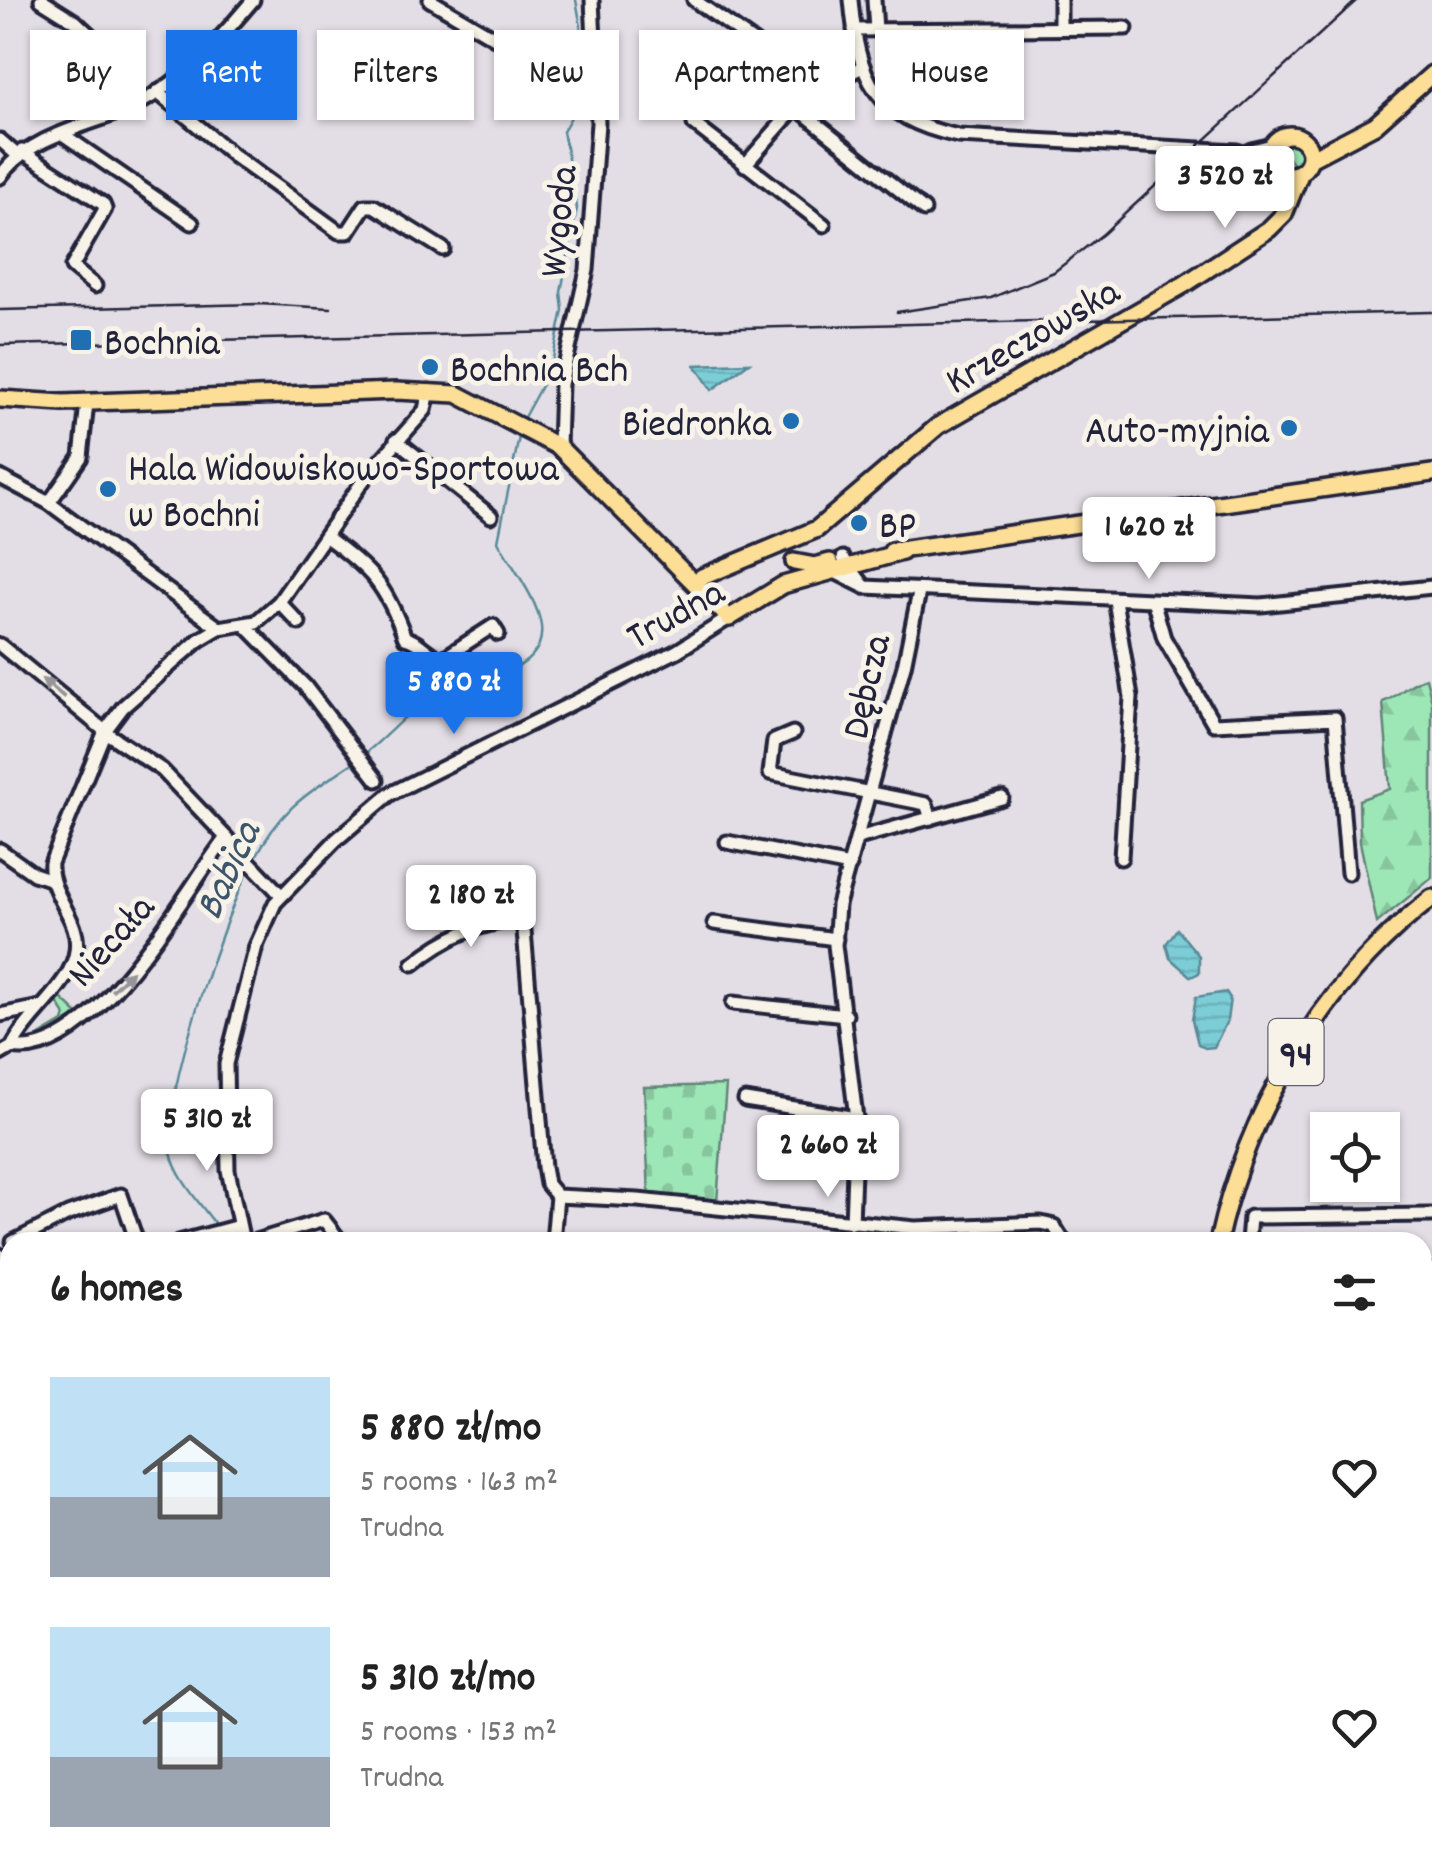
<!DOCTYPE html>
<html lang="en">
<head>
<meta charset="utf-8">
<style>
  body { margin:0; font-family:Dekko,sans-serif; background:#f2f2f2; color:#222; height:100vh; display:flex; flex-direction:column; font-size:38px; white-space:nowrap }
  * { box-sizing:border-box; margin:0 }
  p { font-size:32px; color:#767676 }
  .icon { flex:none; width:55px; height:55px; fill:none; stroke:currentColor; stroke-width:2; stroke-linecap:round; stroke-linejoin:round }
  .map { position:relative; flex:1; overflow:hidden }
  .sheet { position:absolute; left:0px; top:1232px; width:1432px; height:642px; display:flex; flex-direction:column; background:#fff; border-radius:30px 30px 0 0; box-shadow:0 2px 8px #0004 }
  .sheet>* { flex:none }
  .hud { position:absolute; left:30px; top:30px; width:1372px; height:90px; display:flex; gap:20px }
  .buttons { position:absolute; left:1310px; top:1112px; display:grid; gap:20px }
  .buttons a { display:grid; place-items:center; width:90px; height:90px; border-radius:0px; background:#fff; box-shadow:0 2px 8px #0004; font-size:50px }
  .price { position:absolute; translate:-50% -85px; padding:0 22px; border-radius:10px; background:#fff; color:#222; font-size:32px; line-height:65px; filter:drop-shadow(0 2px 5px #0008) }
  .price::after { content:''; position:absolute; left:50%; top:60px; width:30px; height:22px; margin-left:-15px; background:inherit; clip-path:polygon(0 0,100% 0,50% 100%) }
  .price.active { background:#1a73e8; color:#fff }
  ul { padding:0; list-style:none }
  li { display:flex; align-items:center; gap:30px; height:250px; padding:0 50px }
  li span { display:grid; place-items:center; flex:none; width:280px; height:200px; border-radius:0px; color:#555 }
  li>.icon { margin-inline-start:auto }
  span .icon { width:120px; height:120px; fill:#fffc; stroke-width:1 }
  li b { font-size:42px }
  h2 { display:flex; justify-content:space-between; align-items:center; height:120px; padding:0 50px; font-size:42px }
  .tag { padding:0 35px; border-radius:0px; background:#fff; box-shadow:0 2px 8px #0004; font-size:35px; line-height:90px }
  .tag.active { background:#1a73e8; color:#fff }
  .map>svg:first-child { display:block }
  .grass { fill:#9de7b6; stroke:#608478; stroke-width:2.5 }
  .forest { fill:url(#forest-firs); stroke:#608478; stroke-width:2.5 }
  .cemetery { fill:url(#cemetery-stones); stroke:#608478; stroke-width:2.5 }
  .park { fill:url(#park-crowns); stroke:#608478; stroke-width:2.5 }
  .garden { fill:url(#garden-furrows); stroke:#608478; stroke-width:2.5 }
  .water { fill:url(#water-rules); stroke:#588998; stroke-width:2.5 }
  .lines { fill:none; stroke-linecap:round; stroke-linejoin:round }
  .stream { stroke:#588998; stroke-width:2.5 }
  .minor-casing { stroke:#22223b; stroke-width:19 }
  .major-casing { stroke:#22223b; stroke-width:22 }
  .minor { stroke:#f7f3e8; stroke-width:11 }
  .major { stroke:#fcde96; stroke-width:15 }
  .rail { stroke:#22223b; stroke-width:2.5 }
  .oneway { fill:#97959a }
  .poi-dot { fill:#1f6fb2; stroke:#f7f3e8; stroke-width:4 }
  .labels { text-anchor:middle; stroke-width:10; stroke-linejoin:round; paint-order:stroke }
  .shield { fill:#f7f3e8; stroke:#62616f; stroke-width:2.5 }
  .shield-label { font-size:38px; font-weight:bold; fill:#22223b }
  .street-label { font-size:40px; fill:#22223b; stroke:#f7f3e8 }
  .poi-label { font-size:40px; fill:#22223b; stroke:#f7f3e8; text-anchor:start }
  .water-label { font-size:42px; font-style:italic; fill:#3d556a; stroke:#f7f3e8 }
</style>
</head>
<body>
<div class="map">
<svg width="1432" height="1873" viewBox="0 0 1432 1873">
  <defs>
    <pattern id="forest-firs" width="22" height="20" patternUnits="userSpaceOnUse" patternTransform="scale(2.5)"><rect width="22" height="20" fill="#9de7b6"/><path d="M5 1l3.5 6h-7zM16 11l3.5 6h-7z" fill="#87c69d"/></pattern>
    <pattern id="cemetery-stones" width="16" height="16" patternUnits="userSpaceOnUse" patternTransform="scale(2.5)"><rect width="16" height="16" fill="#9de7b6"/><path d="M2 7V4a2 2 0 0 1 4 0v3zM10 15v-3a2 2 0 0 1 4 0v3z" fill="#87c69d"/></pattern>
    <pattern id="park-crowns" width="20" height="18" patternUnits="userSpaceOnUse" patternTransform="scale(2.5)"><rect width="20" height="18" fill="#9de7b6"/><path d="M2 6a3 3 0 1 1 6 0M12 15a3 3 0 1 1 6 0" fill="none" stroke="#87c69d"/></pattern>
    <pattern id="garden-furrows" width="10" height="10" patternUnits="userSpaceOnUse" patternTransform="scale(2.5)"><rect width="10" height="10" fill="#9de7b6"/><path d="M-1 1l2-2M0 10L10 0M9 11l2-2" fill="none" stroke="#87c69d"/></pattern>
    <pattern id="water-rules" width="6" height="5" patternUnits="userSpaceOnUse" patternTransform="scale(2.5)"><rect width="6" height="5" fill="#7ccdd6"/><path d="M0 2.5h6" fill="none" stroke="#6bb0b9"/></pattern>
  </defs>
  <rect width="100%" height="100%" fill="#e3dee5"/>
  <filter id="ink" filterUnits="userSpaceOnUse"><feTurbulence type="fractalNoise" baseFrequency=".01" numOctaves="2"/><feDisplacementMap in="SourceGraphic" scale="20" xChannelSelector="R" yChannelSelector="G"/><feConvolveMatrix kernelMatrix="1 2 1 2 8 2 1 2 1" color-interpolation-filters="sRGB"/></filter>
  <g filter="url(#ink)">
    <g class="grass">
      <path d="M1291,141L1301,146L1304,157L1296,167L1289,159L1286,168L1277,160V151Z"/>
      <path d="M61,998L79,1015L24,1045L63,1022L65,1015L57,1002Z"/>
    </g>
    <path class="forest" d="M1426,678L1432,702V878L1377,923L1360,842L1359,800L1390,789L1383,702C1400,696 1408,682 1426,678Z"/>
    <path class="cemetery" d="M726,1085L717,1202L649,1195L644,1087Z"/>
    <path class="park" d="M9,1699L10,1851L0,1859V1719Z"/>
    <path class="garden" d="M992,1865H1095L1093,1873H990Z"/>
    <g class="water">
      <path d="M749,363L712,390L695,365Z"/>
      <path d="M1177,929L1199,956V973L1191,977L1170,958L1166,944Z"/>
      <path d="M1226,992L1230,998L1227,1021L1214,1047L1205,1048L1198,1044L1192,1020L1196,997Z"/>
    </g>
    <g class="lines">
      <g class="stream">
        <path d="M575,71L581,27L576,0"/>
        <path d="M523,419L551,368L563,310L561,292L577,208L563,131L579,103V88"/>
        <path d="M363,755C392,733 415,701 449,686C465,679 484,680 502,674C580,646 522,586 498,541L520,432"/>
        <path d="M254,860C283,805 307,794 357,760"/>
        <path d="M215,1224C200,1203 177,1179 171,1153C160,1100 224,918 250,867"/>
        <path d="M0,1684L10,1678"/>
      </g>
      <defs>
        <g id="minor">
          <path d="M41,0L76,22L104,48"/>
          <path d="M430,0L568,81L596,85"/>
          <path d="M694,0L815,85L833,82L860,68"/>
          <path d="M851,0C858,79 874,118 958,136L1237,151L1271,161"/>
          <path d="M874,0L876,30"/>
          <path d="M1060,28V0"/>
          <path d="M854,30L1126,28"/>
          <path d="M157,92L234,156L339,232H348L365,206H374L443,249"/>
          <path d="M796,107L924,210"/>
          <path d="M694,124L824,225"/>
          <path d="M64,135L192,223"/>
          <path d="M0,140L17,155"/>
          <path d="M1251,150L1273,145"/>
          <path d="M22,151L103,204L105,209L72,267L95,286"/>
          <path d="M745,165L815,85"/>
          <path d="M0,177C29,133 95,126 140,103C186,79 220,39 253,0"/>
          <path d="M396,440L491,516"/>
          <path d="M559,447L561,384L587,270L598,123L592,0"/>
          <path d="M0,477L49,503L219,628"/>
          <path d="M49,503L81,457L87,403"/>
          <path d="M325,536C371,569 386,585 405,638C420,641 427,655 442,659L493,626L498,634"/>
          <path d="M843,558L865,587"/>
          <path d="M831,570L865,587L1261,605L1432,587"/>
          <path d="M1115,600L1131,697L1121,858"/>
          <path d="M279,602L299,623"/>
          <path d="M1154,603L1164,638L1214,724L1335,718L1348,873"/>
          <path d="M246,626L305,686L377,780"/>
          <path d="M0,645L111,736L162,770L281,895"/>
          <path d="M793,733L774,741L770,773L926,804L931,818"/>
          <path d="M858,838L1002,798"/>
          <path d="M727,842L850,866"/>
          <path d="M0,850L34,874L52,880"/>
          <path d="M714,923L836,939"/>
          <path d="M413,964C448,936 477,923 523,919L544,1167L547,1184L557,1196"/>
          <path d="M733,1003L846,1015"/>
          <path d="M0,1015L40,1007"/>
          <path d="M12,1047C91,1063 186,889 225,839"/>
          <path d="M0,1054L12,1047C30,1009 90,975 74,928C67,907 49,887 51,863L105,731L123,707L199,640L219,628L256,622L279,602L365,478L425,410L429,391"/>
          <path d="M745,1100L856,1118"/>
          <path d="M557,1196L638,1200L915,1228L1041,1223L1054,1226L1064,1242"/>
          <path d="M852,1223L856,1118L835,945L838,905L904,666L919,592"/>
          <path d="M13,1242L68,1214L121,1195L137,1242"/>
          <path d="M179,1242L239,1226"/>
          <path d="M243,1242L228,1170L226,1064L256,946L275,903L336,840L390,794L677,651L729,618"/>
          <path d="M252,1242L324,1220L341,1242"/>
          <path d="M553,1242L557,1196"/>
          <path d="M1248,1242L1250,1217L1432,1215"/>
          <path d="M0,1255L10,1271"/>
          <path d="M1422,1271H1432"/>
          <path d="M0,1319L10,1314"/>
          <path d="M1422,1345L1432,1347"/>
          <path d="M0,1402L10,1398"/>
          <path d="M1422,1435L1432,1437"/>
          <path d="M0,1469L10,1485"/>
          <path d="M0,1518L10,1512"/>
          <path d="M1422,1526L1432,1529"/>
          <path d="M0,1587L10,1581"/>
          <path d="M1422,1652L1429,1667L1422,1706"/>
          <path d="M1422,1784L1432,1787"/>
          <path d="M264,1865L267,1873"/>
          <path d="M366,1865L371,1873"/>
          <path d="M669,1865L692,1873"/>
          <path d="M126,1873L127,1865"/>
          <path d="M835,1873V1865"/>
        </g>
        <g id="major">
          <circle cx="1290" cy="155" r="20"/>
          <path d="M1310,159L1375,125L1432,74"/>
          <path d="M0,399L63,403L396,391L457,394L559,447L729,618L783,585L902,552"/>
          <path d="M892,551L1432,473"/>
          <path d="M794,562L815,566L830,562"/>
          <path d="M702,577L817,529L938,426L1185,284L1269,229L1284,214L1301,172"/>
          <path d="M1218,1242C1247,1110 1324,981 1432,898"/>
          <path d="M1225,1865V1873"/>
        </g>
      </defs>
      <use href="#minor" class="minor-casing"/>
      <use href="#major" class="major-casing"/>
      <use href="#minor" class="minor"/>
      <use href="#major" class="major"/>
      <g class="rail">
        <path d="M0,310L259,304L331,308"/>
        <path d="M897,312L991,298L1054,272L1103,234L1357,0"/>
        <path d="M0,345L1432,312"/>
      </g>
    </g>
    <defs><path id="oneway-solid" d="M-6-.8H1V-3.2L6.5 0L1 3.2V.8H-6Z" transform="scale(2.5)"/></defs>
    <g class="oneway">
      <use href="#oneway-solid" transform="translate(53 688) rotate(-141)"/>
      <use href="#oneway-solid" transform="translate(122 981) rotate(-44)"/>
    </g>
  </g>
  <g class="poi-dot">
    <rect x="69" y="328" width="24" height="24" rx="5"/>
    <circle cx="430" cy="367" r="10"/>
    <circle cx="791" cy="421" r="10"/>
    <circle cx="1289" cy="428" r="10"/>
    <circle cx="108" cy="489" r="10"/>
    <circle cx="859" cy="523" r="10"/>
  </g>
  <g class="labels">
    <rect class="shield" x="1268.5" y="1019" width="55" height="66" rx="8"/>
    <g class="shield-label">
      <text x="1296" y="1065">94</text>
    </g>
    <g class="street-label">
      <text transform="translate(556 221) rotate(-84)" y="14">Wygoda</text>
      <text transform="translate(1031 334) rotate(-30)" y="14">Krzeczowska</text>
      <text transform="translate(674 612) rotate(-29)" y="14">Trudna</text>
      <text transform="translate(864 686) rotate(-77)" y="14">Dębcza</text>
      <text transform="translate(109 939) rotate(-48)" y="14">Niecała</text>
    </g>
    <g class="poi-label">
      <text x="104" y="354">Bochnia</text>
      <text x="450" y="381">Bochnia Bch</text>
      <text x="771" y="435" text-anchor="end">Biedronka</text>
      <text x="1269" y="442" text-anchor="end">Auto-myjnia</text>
      <text x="128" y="480">Hala Widowiskowo-Sportowa<tspan x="128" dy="46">w Bochni</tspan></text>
      <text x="879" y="537">BP</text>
    </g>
    <g class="water-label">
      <text transform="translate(225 869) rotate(-65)" y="15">Babica</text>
    </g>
  </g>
</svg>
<div class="buttons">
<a><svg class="icon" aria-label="locate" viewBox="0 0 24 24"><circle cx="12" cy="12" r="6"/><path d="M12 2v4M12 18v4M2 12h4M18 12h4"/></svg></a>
</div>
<b class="price" style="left:1225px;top:231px">3 520 zł</b>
<b class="price" style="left:1149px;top:582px">1 620 zł</b>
<b class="price active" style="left:454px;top:737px">5 880 zł</b>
<b class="price" style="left:471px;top:950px">2 180 zł</b>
<b class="price" style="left:207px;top:1174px">5 310 zł</b>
<b class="price" style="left:828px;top:1200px">2 660 zł</b>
<div class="hud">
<a class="tag">Buy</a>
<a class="tag active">Rent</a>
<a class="tag">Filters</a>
<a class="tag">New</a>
<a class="tag">Apartment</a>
<a class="tag">House</a>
</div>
<section class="sheet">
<h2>6 homes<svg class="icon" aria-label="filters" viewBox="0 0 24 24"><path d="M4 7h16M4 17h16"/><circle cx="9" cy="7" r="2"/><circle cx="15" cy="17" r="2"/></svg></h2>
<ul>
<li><span style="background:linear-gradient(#bfe0f5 60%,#9aa5b1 0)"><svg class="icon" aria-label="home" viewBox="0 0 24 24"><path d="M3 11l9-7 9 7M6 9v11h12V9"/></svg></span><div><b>5 880 zł/mo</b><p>5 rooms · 163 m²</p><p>Trudna</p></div><svg class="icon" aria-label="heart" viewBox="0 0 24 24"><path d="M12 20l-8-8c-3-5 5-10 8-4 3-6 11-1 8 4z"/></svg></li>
<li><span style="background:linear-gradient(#bfe0f5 65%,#9aa5b1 0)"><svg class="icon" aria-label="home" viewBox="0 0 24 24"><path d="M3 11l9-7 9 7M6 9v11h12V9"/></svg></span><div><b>5 310 zł/mo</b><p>5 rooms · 153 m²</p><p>Trudna</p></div><svg class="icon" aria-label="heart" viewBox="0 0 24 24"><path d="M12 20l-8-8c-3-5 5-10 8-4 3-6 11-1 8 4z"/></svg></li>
</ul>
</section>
</div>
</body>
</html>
